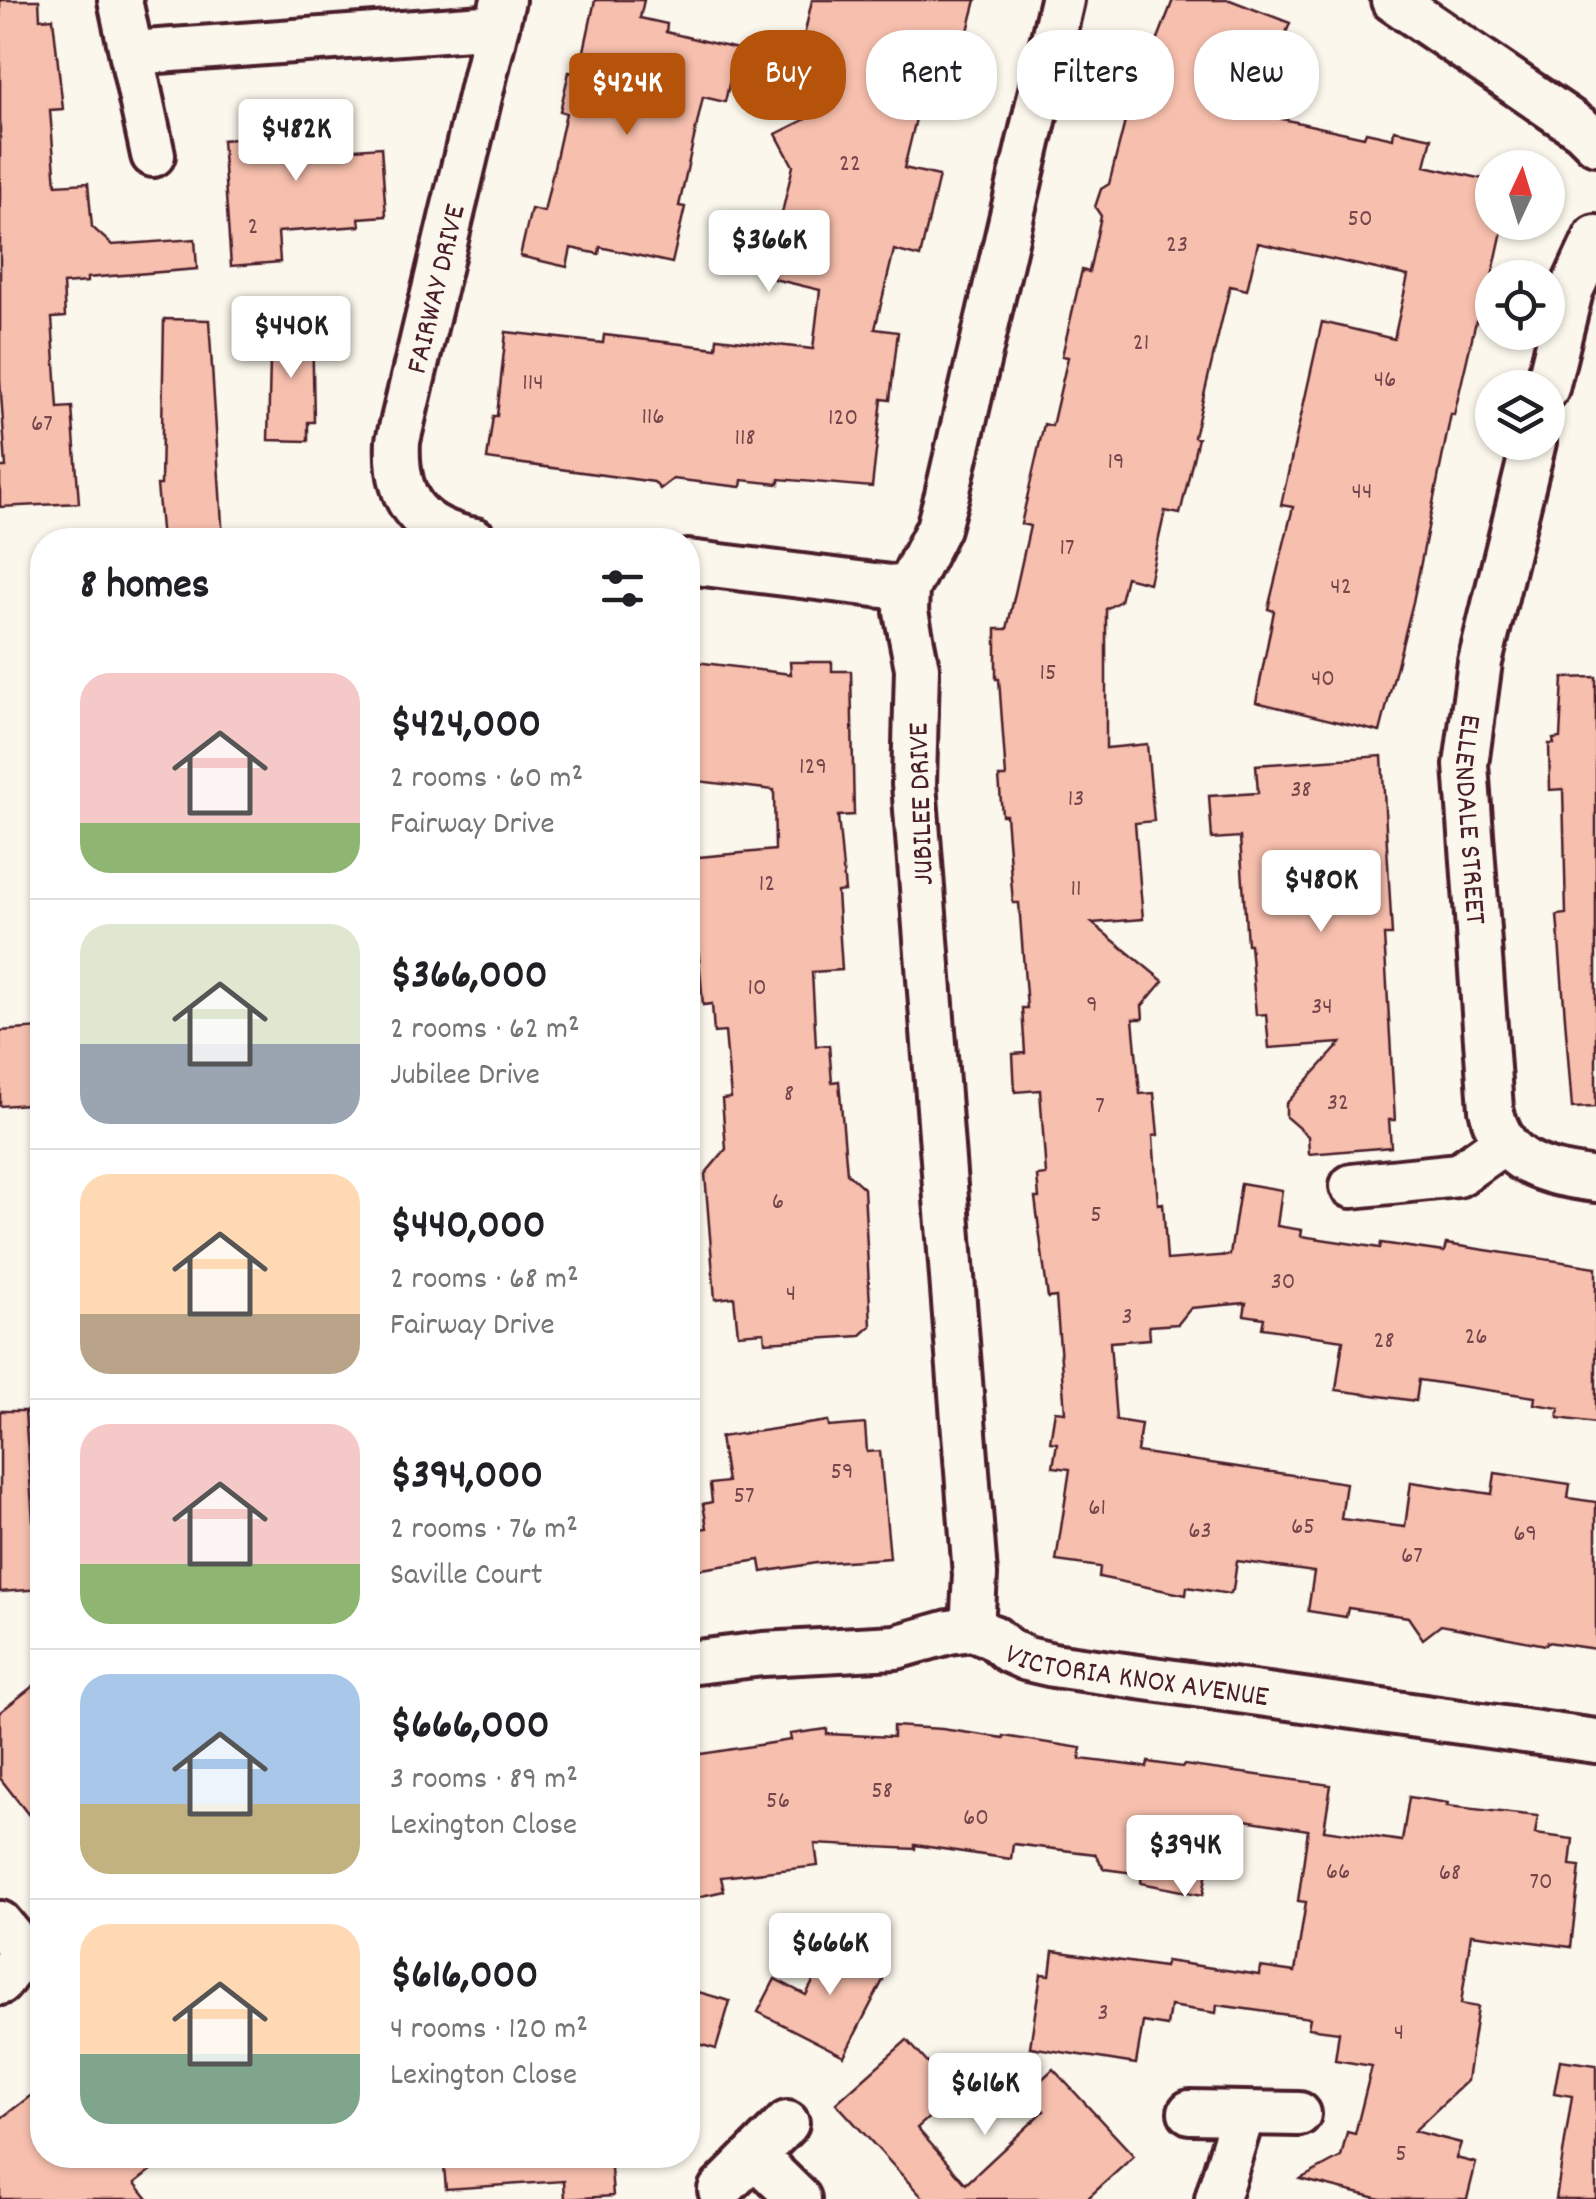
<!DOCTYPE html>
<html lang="en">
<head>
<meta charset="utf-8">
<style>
  body { margin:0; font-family:Dekko,sans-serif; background:#f2f2f2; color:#202124; height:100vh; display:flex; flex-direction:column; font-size:38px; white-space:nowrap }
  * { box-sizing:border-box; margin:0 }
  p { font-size:32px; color:#757577 }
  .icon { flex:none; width:55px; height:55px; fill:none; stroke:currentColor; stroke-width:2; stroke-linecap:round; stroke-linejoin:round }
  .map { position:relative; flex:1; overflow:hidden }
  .panel { position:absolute; left:30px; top:528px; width:670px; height:1640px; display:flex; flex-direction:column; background:#fff; border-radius:40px; box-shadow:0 2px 8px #0004 }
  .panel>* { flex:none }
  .guide { position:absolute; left:730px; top:30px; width:715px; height:90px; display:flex; gap:20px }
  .needle { width:65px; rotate:4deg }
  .controls { position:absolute; left:1475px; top:150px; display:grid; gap:20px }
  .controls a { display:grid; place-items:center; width:90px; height:90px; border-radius:50%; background:#fff; box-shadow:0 2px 8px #0004; font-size:50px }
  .price { position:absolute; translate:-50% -85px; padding:0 22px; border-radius:10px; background:#fff; color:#222; font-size:32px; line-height:65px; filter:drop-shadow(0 2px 5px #0008) }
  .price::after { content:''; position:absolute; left:50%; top:60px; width:30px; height:22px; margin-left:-15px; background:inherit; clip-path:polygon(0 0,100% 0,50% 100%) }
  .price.active { background:#b45309; color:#fff }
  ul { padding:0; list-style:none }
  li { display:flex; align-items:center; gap:30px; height:250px; padding:0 50px }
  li+li { border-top:2px solid #e0e0e0 }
  li span { display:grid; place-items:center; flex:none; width:280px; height:200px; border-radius:30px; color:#555 }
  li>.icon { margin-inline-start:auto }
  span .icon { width:120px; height:120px; fill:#fffc; stroke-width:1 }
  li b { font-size:42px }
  h2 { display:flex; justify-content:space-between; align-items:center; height:120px; padding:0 50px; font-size:42px }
  .pill { padding:0 35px; border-radius:40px; background:#fff; box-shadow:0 2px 8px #0004; font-size:35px; line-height:90px }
  .pill.active { background:#b45309; color:#fff }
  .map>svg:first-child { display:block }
  .building { fill:#f7bfad; stroke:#4a1f2b; stroke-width:2.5 }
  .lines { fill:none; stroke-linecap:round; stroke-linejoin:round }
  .street-casing { stroke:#4a1f2b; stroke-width:50 }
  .street { stroke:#fbf7ec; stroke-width:42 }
  .labels { text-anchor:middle; stroke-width:9; stroke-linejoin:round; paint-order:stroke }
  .number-label { font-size:25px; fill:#75474c }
  .street-label { font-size:30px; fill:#4a1f2b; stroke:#fbf7ec }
</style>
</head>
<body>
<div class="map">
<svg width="1596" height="2199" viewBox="0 0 1596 2199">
  <rect width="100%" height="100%" fill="#fbf7ec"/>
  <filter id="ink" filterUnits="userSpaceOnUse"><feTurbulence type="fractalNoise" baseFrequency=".01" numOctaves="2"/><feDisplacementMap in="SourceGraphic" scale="20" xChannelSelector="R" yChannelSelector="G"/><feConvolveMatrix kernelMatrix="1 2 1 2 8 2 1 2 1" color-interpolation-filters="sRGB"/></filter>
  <g filter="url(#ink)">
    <g class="building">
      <path d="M0,0H39L40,19L53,18L63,109L50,110L56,185L88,183L92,227L112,245L195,239L197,269L87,278V282L63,284L65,317L52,318L58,408L72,407L79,503L0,507V467H6L0,379Z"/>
      <path d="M595,0H644L640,18L667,24L666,32L737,49L725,102L703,97L679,206L685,207L672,263L600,247L599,254L571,248L567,267L520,256L531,209L544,212L566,113L560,111L569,72L579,74Z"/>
      <path d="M812,0H976L957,73L922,94L904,168L939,176L920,257L894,250L875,329L898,332L890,400L882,399L872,487L779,479V484L742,480L741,487L673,479L660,489L654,482L487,459L493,416H497L506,332L603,343L604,335L716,348L717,338L813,349L820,290L774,279L783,244L773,229L776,216L782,213L793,166L776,134L806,119L818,73L797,68Z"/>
      <path d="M1173,0H1230L1290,23L1258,104L1280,109L1278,118L1364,137L1366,132L1393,138L1394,130L1432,138L1425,166L1488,180L1487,185L1492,186V222H1504L1482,322L1476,321L1454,415L1451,414L1413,602L1380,732L1256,702L1274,611L1268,609L1293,507L1281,505L1322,322L1394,339L1408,276L1258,243L1247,290L1230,286L1194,437L1198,438L1180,514L1165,511L1149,583L1126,577L1120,601L1106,609V748L1147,744L1154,821L1135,823L1143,919L1092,923L1163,981L1142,1006L1143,1019H1133L1140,1094L1154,1093L1158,1135L1153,1136L1158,1204L1163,1203L1167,1260L1230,1255L1241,1183L1282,1190L1277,1226L1302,1230L1301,1236L1380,1248L1381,1243L1444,1252L1446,1244L1596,1267V1423L1558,1418L1559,1408L1534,1404L1535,1397L1419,1380L1416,1401L1336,1390L1343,1340L1262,1328L1264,1318L1244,1315L1246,1303L1191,1308L1178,1324L1149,1326L1150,1339L1110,1342L1116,1420L1141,1424L1137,1452L1346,1483L1341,1519L1405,1527L1411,1482L1492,1494L1495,1473L1570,1484L1568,1498L1596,1502V1649L1547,1642L1546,1645L1441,1625L1423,1639L1408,1617L1348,1608L1346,1617L1308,1611L1314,1572L1237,1561L1233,1590L1229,1594L1187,1587L1186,1595L1099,1577L1100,1567L1056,1561L1070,1469L1053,1467L1057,1443L1050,1442L1055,1411L1065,1412L1056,1297L1048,1298L1035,1198H1039L1037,1176L1046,1175L1040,1090L1015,1092L1013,1054L1025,1053L1022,1008H1027L1019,903H1013L1006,815H1002L999,777H1006L999,679H996V629H1007L1030,526L1021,524L1044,424L1052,426L1068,357L1062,356L1082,270L1089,272L1101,216L1095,207L1101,189L1109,184L1129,106L1120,103L1130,63L1147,67Z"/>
      <path d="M339,112L341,150L381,147L386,216L359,218L360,226L278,232L280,262L231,266L222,140L246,138L245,132L259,131V117Z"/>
      <path d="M164,319L209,320L223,540H162L157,485H161Z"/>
      <path d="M271,321L312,322L314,422H308V441L268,440Z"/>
      <path d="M688,661L791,674L790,662H832V671H851L854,815L838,816L845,891L837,892L842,970L812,972L816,1046L829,1045L832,1082L839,1081L847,1173L864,1188L871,1326L860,1336L765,1342L764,1332L738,1334L734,1297L715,1299L705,1174L726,1149L722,1099L731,1098L725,1032L714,1033L712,1004L703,1005L697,933L688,934V895H692L688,858L775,850L774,790L688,780Z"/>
      <path d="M1596,677V1107L1572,1108L1557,915L1566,914L1563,789L1550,790L1549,744H1554L1553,739L1560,738L1563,678Z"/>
      <path d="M1382,756L1392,935H1384L1395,1120H1389L1391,1147L1309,1154L1308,1136L1286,1117V1104L1341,1043L1269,1048L1266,1014L1256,1015L1250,944H1247L1240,837L1212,839L1209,796L1258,793L1256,765Z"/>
      <path d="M41,1028L42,1103L0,1106V1031Z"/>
      <path d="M0,1411H25L33,1520L42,1519V1589L0,1592Z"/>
      <path d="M828,1421L829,1427L865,1424L867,1452L880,1451L890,1558L816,1563L762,1572L760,1560L695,1570L690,1530L707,1528L703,1504L712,1502L710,1484L727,1482L720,1437Z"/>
      <path d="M42,1679V1832L0,1778V1712Z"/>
      <path d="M893,1726L942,1729L1004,1738V1736L1081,1748L1080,1759L1147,1767L1148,1762L1182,1767L1184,1765L1331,1785L1324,1830L1402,1841L1409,1797L1448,1803L1447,1806L1538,1816L1535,1834L1573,1839L1570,1865L1580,1866L1571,1947L1471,1934L1461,2004L1478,2007L1467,2081L1414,2131L1461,2143L1456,2158L1476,2163L1467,2199H1381L1300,2179L1341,2157L1347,2132L1355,2134L1372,2066L1335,2060L1339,2032L1308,2028L1310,2018L1217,2005L1216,2013L1170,2006L1167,2026L1143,2022L1136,2064L1030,2047L1041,1974L1050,1975L1053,1951L1164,1967L1166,1961L1259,1975L1260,1967L1295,1972L1306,1902L1298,1901L1308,1830L1225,1817L1217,1872L1207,1870L1203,1895L1141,1883L1142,1874L1104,1869L1095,1854L1013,1844L1011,1859L915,1845V1849L815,1844L818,1866L721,1877L724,1891L688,1899V1756L791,1740L790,1734L827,1729V1734L893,1737Z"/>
      <path d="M860,1941L873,1946L883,1980L844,2056L758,2012L775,1979L806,1995L830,1948Z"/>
      <path d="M688,1989L730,2001L716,2049L688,2041Z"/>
      <path d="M907,2040L942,2079L937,2084L951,2098L917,2128L966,2184L1044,2111L1027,2093L1053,2069L1134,2156L1087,2199H924L836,2103Z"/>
      <path d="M1560,2060L1596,2065V2199H1556L1572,2096L1554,2093Z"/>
      <path d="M42,2087V2155H171L135,2183L148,2199H0V2119Z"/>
      <path d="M443,2155H610L613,2196L565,2199L564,2181L446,2189Z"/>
    </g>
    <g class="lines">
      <defs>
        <g id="street">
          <path d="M120,0L153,155"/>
          <path d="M1393,0L1582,129L1596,143"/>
          <path d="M132,53L497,26"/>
          <path d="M1547,388L1571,291L1596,237"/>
          <path id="s1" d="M1534,442L1480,662L1466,765L1491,1109C1503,1165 1545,1173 1596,1180"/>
          <path id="s2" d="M475,540C417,530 395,499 398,441L503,0"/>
          <path d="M688,562L907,589"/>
          <path d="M1352,1186L1458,1175L1503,1143"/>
          <path d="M972,1629L975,1575L914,784L917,668L906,612L907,589L938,528L947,495L1062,0"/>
          <path id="s3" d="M688,1663L763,1654L896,1647L949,1632L972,1629L993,1637L1009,1651L1027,1659L1053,1665L1596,1741"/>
          <path d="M0,1923L23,1951"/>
          <path d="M0,1983L23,1951L42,1945"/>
          <path d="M1190,2112L1299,2114"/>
          <path d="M756,2157L799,2199"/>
          <path d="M720,2190L787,2123"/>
          <path d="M1217,2199L1243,2114"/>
        </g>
      </defs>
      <use href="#street" class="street-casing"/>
      <use href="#street" class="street"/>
    </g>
  </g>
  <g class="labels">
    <g class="number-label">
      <text x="850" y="170">22</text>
      <text x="1360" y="225">50</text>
      <text x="253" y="233">2</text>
      <text x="1177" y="251">23</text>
      <text x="1141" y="349">21</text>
      <text x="1385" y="386">46</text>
      <text x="533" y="389">114</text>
      <text x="653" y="423">116</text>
      <text x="843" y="424">120</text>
      <text x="42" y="430">67</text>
      <text x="745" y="444">118</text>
      <text x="1116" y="468">19</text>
      <text x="1362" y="498">44</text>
      <text x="1067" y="554">17</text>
      <text x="1341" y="593">42</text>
      <text x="1048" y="679">15</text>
      <text x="1323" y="685">40</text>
      <text x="813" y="773">129</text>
      <text x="1301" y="796">38</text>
      <text x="1076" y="805">13</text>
      <text x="767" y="890">12</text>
      <text x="1076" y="895">11</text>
      <text x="757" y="994">10</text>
      <text x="1092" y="1011">9</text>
      <text x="1322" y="1013">34</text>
      <text x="789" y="1100">8</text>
      <text x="1338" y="1109">32</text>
      <text x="1100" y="1112">7</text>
      <text x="778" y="1208">6</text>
      <text x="1096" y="1221">5</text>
      <text x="1283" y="1288">30</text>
      <text x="791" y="1300">4</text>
      <text x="1127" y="1323">3</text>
      <text x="1476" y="1343">26</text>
      <text x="1384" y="1347">28</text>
      <text x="842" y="1478">59</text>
      <text x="744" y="1502">57</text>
      <text x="1097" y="1514">61</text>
      <text x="1303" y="1533">65</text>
      <text x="1200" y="1537">63</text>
      <text x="1525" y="1540">69</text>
      <text x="1412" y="1562">67</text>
      <text x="882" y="1797">58</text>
      <text x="778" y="1807">56</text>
      <text x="976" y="1824">60</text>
      <text x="1338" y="1878">66</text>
      <text x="1450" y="1879">68</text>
      <text x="1541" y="1888">70</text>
      <text x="1103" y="2019">3</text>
      <text x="1399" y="2039">4</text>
      <text x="1401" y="2160">5</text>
    </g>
    <g class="street-label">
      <text dy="10" stroke="none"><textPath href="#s2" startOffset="298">FAIRWAY DRIVE</textPath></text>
      <text transform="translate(919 804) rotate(-92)" y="10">JUBILEE DRIVE</text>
      <text dy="10" stroke="none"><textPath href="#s1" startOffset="385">ELLENDALE STREET</textPath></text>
      <text dy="10" stroke="none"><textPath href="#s3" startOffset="462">VICTORIA KNOX AVENUE</textPath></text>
    </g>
  </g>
</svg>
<div class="controls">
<a><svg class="needle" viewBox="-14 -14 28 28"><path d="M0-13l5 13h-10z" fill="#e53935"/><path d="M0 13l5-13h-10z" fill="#757577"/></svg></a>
<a><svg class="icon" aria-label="locate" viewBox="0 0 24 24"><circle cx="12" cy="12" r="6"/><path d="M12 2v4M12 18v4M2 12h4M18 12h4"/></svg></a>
<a><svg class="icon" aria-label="layers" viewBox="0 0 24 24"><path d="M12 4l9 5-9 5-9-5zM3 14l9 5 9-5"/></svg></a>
</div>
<b class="price active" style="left:627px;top:138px">$424K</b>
<b class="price" style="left:296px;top:184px">$482K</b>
<b class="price" style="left:769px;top:295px">$366K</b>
<b class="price" style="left:291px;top:381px">$440K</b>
<b class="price" style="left:1321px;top:935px">$480K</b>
<b class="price" style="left:1185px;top:1900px">$394K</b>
<b class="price" style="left:830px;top:1998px">$666K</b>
<b class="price" style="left:985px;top:2138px">$616K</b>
<div class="guide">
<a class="pill active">Buy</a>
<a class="pill">Rent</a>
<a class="pill">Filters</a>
<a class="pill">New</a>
</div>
<section class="panel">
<h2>8 homes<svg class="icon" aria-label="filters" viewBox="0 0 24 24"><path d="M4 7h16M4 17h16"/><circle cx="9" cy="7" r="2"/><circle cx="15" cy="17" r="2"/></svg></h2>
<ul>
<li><span style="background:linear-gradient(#f6c9c9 75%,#8fb573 0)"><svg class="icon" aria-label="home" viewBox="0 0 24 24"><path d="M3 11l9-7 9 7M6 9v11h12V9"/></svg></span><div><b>$424,000</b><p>2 rooms · 60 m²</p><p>Fairway Drive</p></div></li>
<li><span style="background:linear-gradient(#dfe7d0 60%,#9aa5b1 0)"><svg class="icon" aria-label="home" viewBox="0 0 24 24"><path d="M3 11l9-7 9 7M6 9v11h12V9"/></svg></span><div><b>$366,000</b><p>2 rooms · 62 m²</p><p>Jubilee Drive</p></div></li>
<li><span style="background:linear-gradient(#ffd9b3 70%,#b9a48a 0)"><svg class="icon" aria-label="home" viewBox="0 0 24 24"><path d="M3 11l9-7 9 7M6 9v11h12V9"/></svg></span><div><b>$440,000</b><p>2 rooms · 68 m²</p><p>Fairway Drive</p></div></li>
<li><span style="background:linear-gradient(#f6c9c9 70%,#8fb573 0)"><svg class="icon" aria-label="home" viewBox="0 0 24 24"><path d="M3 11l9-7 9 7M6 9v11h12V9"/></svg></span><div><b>$394,000</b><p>2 rooms · 76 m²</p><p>Saville Court</p></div></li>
<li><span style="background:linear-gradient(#a9c7e8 65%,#c2b280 0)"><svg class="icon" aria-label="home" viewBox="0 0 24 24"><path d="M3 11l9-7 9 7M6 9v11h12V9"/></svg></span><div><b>$666,000</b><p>3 rooms · 89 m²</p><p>Lexington Close</p></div></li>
<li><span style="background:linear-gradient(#ffd9b3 65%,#7fa58c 0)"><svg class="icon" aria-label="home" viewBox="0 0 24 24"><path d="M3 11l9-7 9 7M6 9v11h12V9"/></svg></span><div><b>$616,000</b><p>4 rooms · 120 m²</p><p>Lexington Close</p></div></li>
</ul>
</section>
</div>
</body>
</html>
